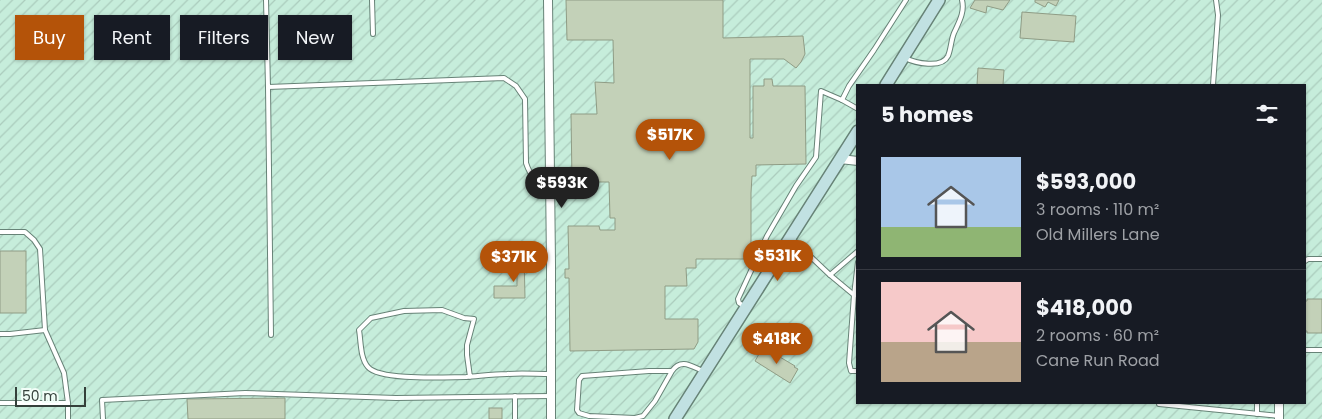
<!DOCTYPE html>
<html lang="en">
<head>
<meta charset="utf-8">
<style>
  body { margin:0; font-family:Poppins,sans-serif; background:#20242c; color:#f1f3f6; height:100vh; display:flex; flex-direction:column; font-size:19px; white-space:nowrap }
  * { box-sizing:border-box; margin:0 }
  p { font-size:16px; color:#9ea1a6 }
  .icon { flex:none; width:28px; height:28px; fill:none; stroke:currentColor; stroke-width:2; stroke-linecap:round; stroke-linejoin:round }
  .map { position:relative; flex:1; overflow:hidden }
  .sheet { position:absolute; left:856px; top:84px; width:450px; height:320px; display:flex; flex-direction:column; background:#171b24; border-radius:0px; box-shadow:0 1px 4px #0004 }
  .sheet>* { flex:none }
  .banner { position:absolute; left:15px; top:15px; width:475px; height:45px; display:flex; gap:10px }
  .scale { position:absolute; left:15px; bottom:12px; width:71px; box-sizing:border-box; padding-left:5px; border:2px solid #34403a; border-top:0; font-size:14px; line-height:18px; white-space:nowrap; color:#34403a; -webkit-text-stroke:4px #f2fef8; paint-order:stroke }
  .price { position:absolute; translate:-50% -42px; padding:0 11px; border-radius:18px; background:#b45309; color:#fff; font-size:16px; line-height:32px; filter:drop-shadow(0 1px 2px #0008) }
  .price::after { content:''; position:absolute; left:50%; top:30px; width:15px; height:11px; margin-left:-8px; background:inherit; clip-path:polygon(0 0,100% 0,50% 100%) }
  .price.on { background:#222; color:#fff }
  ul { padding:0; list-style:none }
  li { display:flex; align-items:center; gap:15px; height:125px; padding:0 25px }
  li+li { border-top:1px solid #363941 }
  li span { display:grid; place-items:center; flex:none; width:140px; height:100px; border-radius:0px; color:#555 }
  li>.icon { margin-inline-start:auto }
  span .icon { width:60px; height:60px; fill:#fffc; stroke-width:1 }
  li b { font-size:21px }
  h2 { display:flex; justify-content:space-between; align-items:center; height:60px; padding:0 25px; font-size:21px }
  .tag { padding:0 18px; border-radius:0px; background:#171b24; box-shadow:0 1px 4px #0004; font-size:18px; line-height:45px }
  .tag.on { background:#b45309; color:#fff }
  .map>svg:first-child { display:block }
  .industrial { fill:url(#industrial-furrows); fill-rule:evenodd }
  .building { fill:#c3d1b8; stroke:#8f9c85 }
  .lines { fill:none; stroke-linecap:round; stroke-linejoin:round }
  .lane-casing { stroke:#678377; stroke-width:6 }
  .street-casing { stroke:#678377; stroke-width:10 }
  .secondary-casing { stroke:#678377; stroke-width:14 }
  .lane { stroke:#fff; stroke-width:4 }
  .street { stroke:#fff; stroke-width:8 }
  .secondary { stroke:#c1e1e2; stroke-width:11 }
</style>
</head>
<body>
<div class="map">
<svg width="1322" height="419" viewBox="0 0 1322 419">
  <defs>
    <pattern id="industrial-furrows" width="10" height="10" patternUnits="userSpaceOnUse" patternTransform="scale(1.25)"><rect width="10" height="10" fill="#c6eddb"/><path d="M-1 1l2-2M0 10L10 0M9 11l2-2" fill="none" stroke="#abccbd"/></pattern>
  </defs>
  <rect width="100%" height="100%" fill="#d7f5e7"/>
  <path class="industrial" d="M0,0H1322V419H0ZM858,85H1305V402H858Z"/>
  <g class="building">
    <path d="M566,0H723V38L803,36L805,54L801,62L796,68L784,59H750V138H753V86H764V79H772L773,86H805L806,164L756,165V176H752L751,193V259H696V268H686L687,286H665V319H698V342L694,349L570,351L569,278H565V269H569L568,226H599L600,230H615V218H610L609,182H572L571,114H597L595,82L614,83L613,40H567Z"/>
    <path d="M975,0H1010L1003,10L987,6L986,13L970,8Z"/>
    <path d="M1035,0H1059L1056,6L1048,2L1045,7L1035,2Z"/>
    <path d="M1022,12L1076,16L1074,42L1020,38Z"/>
    <path d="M978,68L1004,70L1003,85H977Z"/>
    <rect x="0" y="251" width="26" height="62"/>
    <path d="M517,253H524L525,298H494V286H517Z"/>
    <path d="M1307,299H1322V333H1307V331H1305V301H1307Z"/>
    <path d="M763,347L795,366L794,367L798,369L790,383L755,361Z"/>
    <path d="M285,398V419H188L187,399Z"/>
    <rect x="489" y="408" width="13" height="11"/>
  </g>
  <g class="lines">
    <defs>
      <g id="lane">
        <path d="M266,0L268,87L504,78L516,86L525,99L526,163C531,178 535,180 550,180"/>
        <path d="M372,0L373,34"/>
        <path d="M905,58C915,63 942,69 948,56C951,49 951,40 954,33C959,22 965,12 962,0"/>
        <path d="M1213,85L1218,15L1216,0"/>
        <path d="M268,87L271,335"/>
        <path d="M842,100L849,86L874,50L906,0"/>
        <path d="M0,232H25L34,240L40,249L45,330L64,373L68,403V419"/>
        <path d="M792,239L830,275L854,295H858"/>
        <path d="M1305,261L1308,259H1322"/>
        <path d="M858,262L854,295L849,363L851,371H858"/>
        <path d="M830,275L858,251"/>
        <path d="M744,306L739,303L738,299L767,236L796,186L816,157L821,91L842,100L858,109"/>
        <path d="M0,334H10L45,330"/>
        <path d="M1305,350H1322"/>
        <path d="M672,371L655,401L643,416L635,418L589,416L579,413L577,410L579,380L582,376L649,371H672C681,358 691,366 703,371"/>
        <path d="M470,377L467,355V345L474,319L464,318L442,310L404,311L371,318L359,330C361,341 360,358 368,367C380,381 447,377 466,377C480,376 493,374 507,374C521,373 536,374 551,374"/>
        <path d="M515,396V419"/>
        <path d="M1159,402V404L1279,416"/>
        <path d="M0,403H68"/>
        <path d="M1257,414V402"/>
        <path d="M103,419L102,400L245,393L396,398L551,396"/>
      </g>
      <g id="street">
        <path d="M548,0L551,264V419"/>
        <path d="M840,159L858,161"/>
        <path d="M1279,402V419"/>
      </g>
      <g id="secondary">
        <path d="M886,85L939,0"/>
        <path d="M675,419L858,131"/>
      </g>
    </defs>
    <use href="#lane" class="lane-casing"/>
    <use href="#street" class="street-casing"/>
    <use href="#secondary" class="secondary-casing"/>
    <use href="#lane" class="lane"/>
    <use href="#street" class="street"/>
    <use href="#secondary" class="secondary"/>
  </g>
</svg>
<div class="scale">50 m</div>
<b class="price" style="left:670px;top:161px">$517K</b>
<b class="price on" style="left:562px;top:209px">$593K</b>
<b class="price" style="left:778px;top:282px">$531K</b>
<b class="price" style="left:514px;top:283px">$371K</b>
<b class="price" style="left:777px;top:365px">$418K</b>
<div class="banner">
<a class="tag on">Buy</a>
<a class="tag">Rent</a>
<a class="tag">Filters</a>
<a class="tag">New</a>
</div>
<section class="sheet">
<h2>5 homes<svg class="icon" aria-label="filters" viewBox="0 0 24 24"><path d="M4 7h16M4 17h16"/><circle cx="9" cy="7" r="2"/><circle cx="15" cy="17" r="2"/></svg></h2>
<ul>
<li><span style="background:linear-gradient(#a9c7e8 70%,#8fb573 0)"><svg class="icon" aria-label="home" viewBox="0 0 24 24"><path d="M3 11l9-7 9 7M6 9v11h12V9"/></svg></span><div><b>$593,000</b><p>3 rooms · 110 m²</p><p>Old Millers Lane</p></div></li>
<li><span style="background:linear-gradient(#f6c9c9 60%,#b9a48a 0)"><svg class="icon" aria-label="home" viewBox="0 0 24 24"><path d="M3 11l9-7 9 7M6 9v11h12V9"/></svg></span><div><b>$418,000</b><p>2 rooms · 60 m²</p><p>Cane Run Road</p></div></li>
</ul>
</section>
</div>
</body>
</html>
